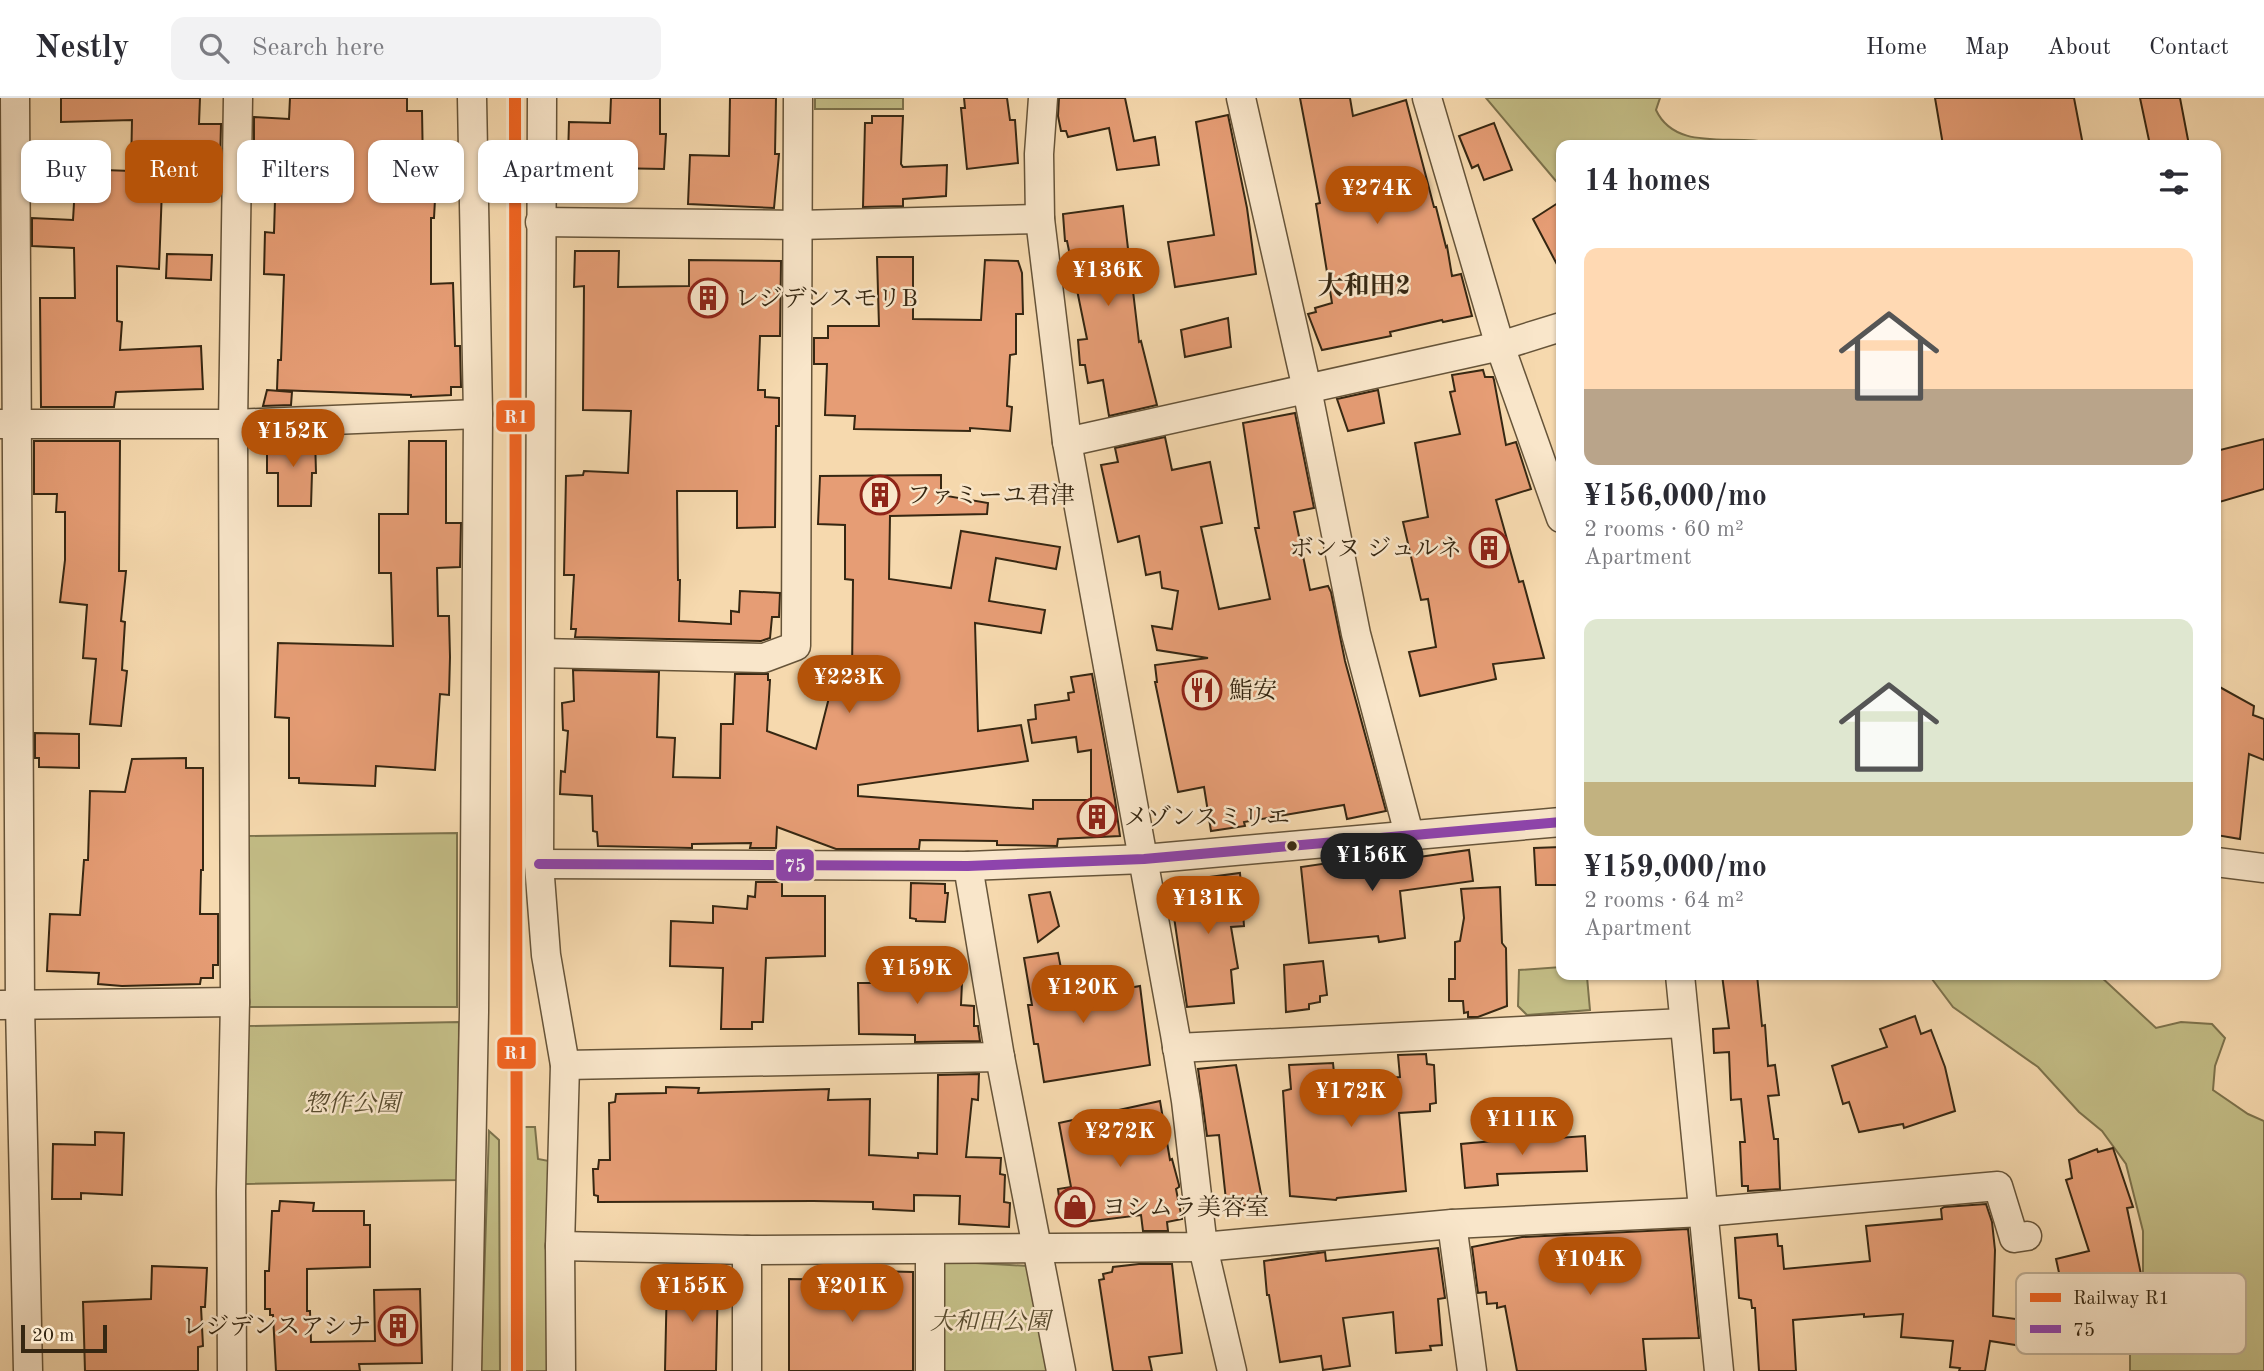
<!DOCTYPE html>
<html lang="en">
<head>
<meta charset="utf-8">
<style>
  body { margin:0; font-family:"Old Standard TT","Noto Serif JP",serif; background:#f2f2f3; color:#2b2b33; height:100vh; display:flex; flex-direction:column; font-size:26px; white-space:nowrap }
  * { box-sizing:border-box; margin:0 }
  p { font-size:23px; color:#7c7c81 }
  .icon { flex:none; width:38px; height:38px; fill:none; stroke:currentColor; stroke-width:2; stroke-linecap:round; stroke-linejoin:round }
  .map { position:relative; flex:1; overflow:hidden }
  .drawer { position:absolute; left:1556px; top:42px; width:665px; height:840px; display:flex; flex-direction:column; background:#fff; border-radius:14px; box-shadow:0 2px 5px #0004 }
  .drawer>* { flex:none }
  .hud { position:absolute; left:21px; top:42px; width:665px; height:63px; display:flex; gap:14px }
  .scale { position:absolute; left:21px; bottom:18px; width:86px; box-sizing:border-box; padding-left:7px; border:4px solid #362712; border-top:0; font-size:19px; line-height:24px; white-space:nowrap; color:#362712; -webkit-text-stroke:5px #f9e6ca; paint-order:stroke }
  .price { position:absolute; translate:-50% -60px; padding:0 16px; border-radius:24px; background:#b45309; color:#fff; font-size:23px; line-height:46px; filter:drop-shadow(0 2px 4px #0008) }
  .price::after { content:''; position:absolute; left:50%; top:42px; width:21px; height:16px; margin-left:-10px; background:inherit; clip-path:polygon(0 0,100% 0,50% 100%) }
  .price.active { background:#222; color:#fff }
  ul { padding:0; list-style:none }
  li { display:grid; align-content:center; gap:14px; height:371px; padding:0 28px }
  li span { display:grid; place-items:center; height:217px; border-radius:14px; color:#555 }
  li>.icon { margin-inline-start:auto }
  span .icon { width:126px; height:126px; fill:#fffc; stroke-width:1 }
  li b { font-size:30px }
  h2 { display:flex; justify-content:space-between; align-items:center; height:84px; padding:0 28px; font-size:30px }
  .pill { padding:0 24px; border-radius:14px; background:#fff; box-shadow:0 2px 5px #0004; font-size:24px; line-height:63px }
  .pill.active { background:#b45309; color:#fff }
  header { display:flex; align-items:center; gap:42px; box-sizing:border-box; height:98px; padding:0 35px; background:#fff; border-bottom:2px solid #e1e1e2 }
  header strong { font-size:33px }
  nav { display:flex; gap:38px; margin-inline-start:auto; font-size:24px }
  .search { width:490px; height:63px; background:#f2f2f3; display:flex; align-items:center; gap:18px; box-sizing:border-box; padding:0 24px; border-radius:14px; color:#7c7c81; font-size:26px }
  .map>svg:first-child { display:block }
  .green { fill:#c3bd86; stroke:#7c724c; stroke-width:2 }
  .building { fill:#e69d75; stroke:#362712; stroke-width:2 }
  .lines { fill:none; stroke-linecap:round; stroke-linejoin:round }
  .street-casing { stroke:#665439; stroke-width:31 }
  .street { stroke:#f9e6ca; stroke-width:28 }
  .bus-1-casing { stroke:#f9e6ca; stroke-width:16 }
  .bus-1 { stroke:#8e44ad; stroke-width:10 }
  .rail-1-casing { stroke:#f9e6ca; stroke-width:18 }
  .rail-1 { stroke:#f26522; stroke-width:12 }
  .bus-dot { fill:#362712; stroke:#f9e6ca; stroke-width:2.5 }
  .labels { text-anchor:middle; stroke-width:5; stroke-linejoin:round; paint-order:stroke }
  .poi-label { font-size:24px; fill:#362712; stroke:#f9e6ca; text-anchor:start }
  .park-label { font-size:24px; font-style:italic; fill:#594c2f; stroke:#f9e6ca }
  .neighbourhood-label { font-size:26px; font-weight:bold; fill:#362712; stroke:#f9e6ca }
  .key { fill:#f9e6ca; stroke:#bead93; stroke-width:2 }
  .key-label { font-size:19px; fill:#362712 }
  .line-badge { stroke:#f9e6ca; stroke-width:2.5 }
  .badge-label { font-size:19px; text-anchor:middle; font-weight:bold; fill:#fff }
</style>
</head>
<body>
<header>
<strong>Nestly</strong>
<div class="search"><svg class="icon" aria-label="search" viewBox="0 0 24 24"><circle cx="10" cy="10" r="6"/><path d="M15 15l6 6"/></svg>Search here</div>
<nav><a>Home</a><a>Map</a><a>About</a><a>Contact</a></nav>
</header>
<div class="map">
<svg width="2264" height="1273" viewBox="0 0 2264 1273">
  <rect width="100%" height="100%" fill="#f6d9ae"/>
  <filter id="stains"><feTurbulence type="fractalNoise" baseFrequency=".00286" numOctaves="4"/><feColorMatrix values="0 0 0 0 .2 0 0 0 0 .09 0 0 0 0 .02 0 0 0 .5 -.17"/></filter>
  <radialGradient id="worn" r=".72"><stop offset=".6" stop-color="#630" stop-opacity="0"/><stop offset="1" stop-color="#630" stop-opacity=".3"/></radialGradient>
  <g class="green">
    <rect x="815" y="0" width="88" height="11"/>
    <path d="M1486,0H1660L1656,12C1677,57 1739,33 1776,47H1561V89Z"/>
    <path d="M457,735V909H246V738Z"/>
    <path d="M1561,869V877L1587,879L1590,912L1527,917L1518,908L1519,872Z"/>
    <path d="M1929,877H2099L2156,930L2181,924L2212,926L2225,940L2215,968L2213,992L2248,1016L2264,1023V1273H2130V1221L2139,1202L2143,1183V1133L2126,1066L2102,1033L2079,1014L2038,969L1953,909Z"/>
    <path d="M459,924L458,1082L245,1086L248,928Z"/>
    <path d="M524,1029H535L538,1061L549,1063L551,1273H525Z"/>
    <path d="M489,1033L499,1042L500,1273H481Z"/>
    <path d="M942,1163L1028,1168L1048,1273H943Z"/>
  </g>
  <g class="building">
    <path d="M61,0H200L199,26H221L220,66L163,64L159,171L117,168V223L122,224L120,252L201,248L203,291L116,294L114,309H41L40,200H75L74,150L32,148V120L73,122L76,71L131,73L132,22L61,24Z"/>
    <path d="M290,0H407V13H422L423,70H427L426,83H436L434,120H431V186L453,185L455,248H460L461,289H451V297L411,299V297L277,292L278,262H281L284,177L264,176L265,134L274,135L276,69L254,70V19L289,21Z"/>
    <path d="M611,0H660V36H666L664,71L610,70L609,94L573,93V59H568L569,24L610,25Z"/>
    <path d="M730,0H776L775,56H779L774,110L688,106L690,57L729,58Z"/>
    <path d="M964,0H1007L1010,22H1015L1018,65L967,71L961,10H965Z"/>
    <path d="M1059,0H1125L1134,43L1155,39L1159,67L1117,72L1109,30L1068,39L1066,33H1061L1058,18Z"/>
    <path d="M1300,0H1350L1353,18L1406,2L1434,109H1436L1446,149L1447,148L1452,178L1461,176L1472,218L1443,224L1442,222L1390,234L1391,238L1322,252L1308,216L1316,214L1315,210L1332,205L1316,106L1320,105Z"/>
    <path d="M1935,0H2074L2083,47H1943Z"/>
    <path d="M2140,0H2180L2189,47H2150Z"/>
    <path d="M1228,17L1247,110L1256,176L1175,189L1168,144L1214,137L1196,24Z"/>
    <path d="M872,18H903L901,66L903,69L947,67L946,98L903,101V108L863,109L865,25H872Z"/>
    <path d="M1494,25L1512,72L1484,82L1478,67L1472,70L1459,38Z"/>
    <path d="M1561,103V174L1533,121Z"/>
    <path d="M1123,108L1139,244L1141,243L1157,307L1109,318L1103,282L1088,285L1085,267H1080L1078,242L1087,241L1067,143H1065L1063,116Z"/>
    <path d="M575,153H619L618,189L689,188V162L781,163L780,238H760L758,292H765V299L779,300V328H776L775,429L737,430V393H677L678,482H680L679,523L731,526V513L739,514L740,493L780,495L779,519H772L770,540L761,543L575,539L576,531H571L574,477H564L566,378L583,377L584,373L628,375L631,313L583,312L584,188L574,189Z"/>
    <path d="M167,156L212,157L211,182L166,180Z"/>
    <path d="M877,159H913V221L981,222L985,162L1018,163L1022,175L1023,216H1016V256L1010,257L1007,308L1012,309L1010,333L970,330V333L854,331L855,318L825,317L827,266H814V240H828V228H879Z"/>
    <path d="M1228,220L1231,249L1185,259L1181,232Z"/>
    <path d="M1483,272L1485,279H1493L1494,282L1506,347L1516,344L1531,391L1496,402L1519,484L1523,483L1544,560L1493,566L1496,581L1420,598L1409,554L1436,549L1428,501L1421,502L1403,424L1428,419L1415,345L1460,336L1450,294L1455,293L1452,277Z"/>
    <path d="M267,292L292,294L291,307L263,308Z"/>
    <path d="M1378,292L1384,325L1348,333L1337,301Z"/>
    <path d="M1295,315L1314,410L1294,414L1310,492L1328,488L1331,494L1345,563L1386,713L1347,721L1344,707L1244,724L1245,728L1211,733L1204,689L1178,694L1155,584H1157L1155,567L1208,560L1157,552L1152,528L1172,531L1178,493L1162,490L1160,474L1146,477L1139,438L1118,444L1101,367L1118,364L1115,350L1165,339L1172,372L1210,364L1222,425L1201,429L1219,511L1270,501L1255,430H1259L1243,325Z"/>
    <path d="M315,339L316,375H312L311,408H278V375H267V345L257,342Z"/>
    <path d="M2264,341V391L2216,405V353Z"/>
    <path d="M34,343H120L119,473H126L121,523L125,524L122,572L127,573L121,628L90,626L96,561L83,560L87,507L60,504L65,462V414H56L57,396H34Z"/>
    <path d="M409,343H446V425H461L460,469L437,470L438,518H449L450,559L449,597L440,596L435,672L376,668L375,688L299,685V680H289V620L275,619L278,545L393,548L391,475H379V416H408Z"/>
    <path d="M941,377V397L988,405L987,416L890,418L889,481L951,490L961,433L1060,449L1056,471L996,460L989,503L1045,512L1041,535L975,525L978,633L1021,627L1028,663L858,687V698L1033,711V702H1091V652L1078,654L1076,639L1032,645L1028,622L1036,621L1035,607L1069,602L1068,595L1074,594L1071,579L1092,576L1115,702L1120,738L1058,741L1057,748L997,747V743L920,742L919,751H836L777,729L776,750H750L751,745L692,746V750L598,748L597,734L593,733L592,698L560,696L561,673L565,674L568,633L563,632L562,605L574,603L573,572L659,574L657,639L675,640L673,679L720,680L721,626H733L735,576H768V582H770L767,633L816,651L836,572L852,576L853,482L845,481V427L818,426L820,378Z"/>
    <path d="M2216,587L2254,608L2253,617L2264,621V662L2249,656L2240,741L2216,737Z"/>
    <path d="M35,635L79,636V670L39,669V660H35Z"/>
    <path d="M186,660V670H203V772H201L200,816H218V867H213V880H201L200,886L122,888L98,886L99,875L47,873L50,816L80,817L84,762H88L90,693L125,694L132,661Z"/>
    <path d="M1561,749V787H1536L1534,750Z"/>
    <path d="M1469,752L1473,783L1400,793L1405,840L1379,844L1378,838L1309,845L1301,769L1356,761L1397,760L1398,762Z"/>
    <path d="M1240,775L1244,828L1231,829L1238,870L1231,872L1234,905L1187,909L1171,798L1180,783Z"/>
    <path d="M756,784H782V798H825V858L766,860L763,924H752V931H721L723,870L670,868L671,823L713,825V808L747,811L748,798L755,799Z"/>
    <path d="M911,785L945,786V795H948L945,824L916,823V821L910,820Z"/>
    <path d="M1500,789L1502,845L1506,850L1507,908L1478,919H1468V914L1464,915L1463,903H1449V881H1455V844L1460,843L1464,820L1461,791Z"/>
    <path d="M1050,794L1059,828L1038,844L1029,797Z"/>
    <path d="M1058,855L1067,901L1140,888L1150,967L1044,984L1038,946H1034L1028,907H1032L1024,860Z"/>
    <path d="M1323,863L1327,897L1320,898V904L1309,906V911L1286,914L1284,867Z"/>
    <path d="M927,869L958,870L957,883L962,884L961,907L974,908V928H978L980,943L915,944V937L859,936L858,885H879L880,870L927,871Z"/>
    <path d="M1722,877H1757L1762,928L1765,927L1768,968L1775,967L1779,997L1768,998L1774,1041H1778L1780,1091L1748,1093V1088H1742L1740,1044H1745L1741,1001L1731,1002L1729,954L1714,955L1713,931L1729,930Z"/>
    <path d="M1915,918L1921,936L1931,932L1945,969L1955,1013L1904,1030L1903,1026L1859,1034L1849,1004L1843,1006L1832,968L1887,949L1880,931Z"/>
    <path d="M1426,956L1427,966L1434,967L1436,1005L1430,1006V1013L1399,1015L1406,1093L1337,1100L1336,1102L1290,1098L1283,993L1291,991L1289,967L1333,965L1335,985L1400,979L1398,957Z"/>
    <path d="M1236,967L1263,1106L1238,1108L1237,1100L1226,1102L1219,1037L1207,1038L1198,971Z"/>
    <path d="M979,976L978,1002L972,1001L966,1059L1001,1060L1000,1076L1005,1077L1004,1104L1010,1105L1009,1129L959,1126L960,1098L914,1097V1113L873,1111V1104L813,1103L598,1104V1098L594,1097L593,1071H598L599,1062H610L609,1005L615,1004L616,996L666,995V989L699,990L698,995L829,991L828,1002L870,1001L869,1057L918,1060V1055L937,1056L938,977Z"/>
    <path d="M1160,1003L1170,1062L1172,1061L1179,1087V1089L1176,1091L1182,1121L1167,1124L1168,1133H1143L1141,1117L1067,1126V1120L1062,1121L1058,1091L1071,1089L1059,1025Z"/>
    <path d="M1543,1029L1544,1041L1585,1038L1587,1073L1497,1076L1498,1087L1465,1090L1461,1046L1515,1041V1030Z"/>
    <path d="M95,1034L124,1035L122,1097L81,1095V1101H52L53,1046L95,1047Z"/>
    <path d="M2113,1050L2133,1109L2127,1110L2142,1181L2115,1189L2116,1192L2065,1202L2056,1161L2089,1153L2066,1082L2072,1080L2069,1062L2097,1051L2098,1054Z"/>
    <path d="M280,1103L314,1105L313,1113H364V1127H370V1169L307,1171V1213H310L311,1244L375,1243L374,1192L420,1191L422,1265L359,1266L360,1273H276L273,1217H270V1211H265V1173H269L272,1113H279Z"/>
    <path d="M1986,1106L1992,1124L1995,1152L1993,1218L2045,1225L2041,1251L1990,1243L1985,1273H1959L1960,1270L1950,1269L1953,1243L1901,1239L1903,1216L1864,1219V1216L1793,1222L1796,1273H1759L1755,1210H1752L1751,1202L1739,1200L1735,1140L1777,1136L1778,1148H1782L1784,1171L1870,1163L1866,1128L1942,1121L1941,1111L1944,1109Z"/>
    <path d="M1688,1131L1699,1240L1643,1241L1646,1273H1517L1505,1208L1497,1210V1205L1487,1206L1486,1194L1478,1195L1472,1149L1522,1139Z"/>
    <path d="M1438,1150L1445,1200L1438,1201L1442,1247L1430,1248L1431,1252L1396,1255L1393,1214L1343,1220L1350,1268L1323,1272L1321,1258L1280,1264L1269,1197H1267L1264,1163L1325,1154L1326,1163Z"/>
    <path d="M1139,1166H1172L1182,1255L1149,1259L1152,1273H1113L1099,1182L1104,1181L1103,1176L1112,1174L1113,1169Z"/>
    <path d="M152,1168L207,1170L205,1209H201L203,1248L198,1249V1273H85L83,1204L151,1201Z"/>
    <path d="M872,1173L913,1174V1273H789V1181L866,1182V1175L872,1176Z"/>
    <path d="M667,1180H718L716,1273H665Z"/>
  </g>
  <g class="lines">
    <defs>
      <g id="street">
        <path d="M15,0L20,907L28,1273"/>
        <path d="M542,0L539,766L546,857L565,967L560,1148L561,1273"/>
        <path d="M1043,0L1039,56L1040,121L1067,344L1175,936L1186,1003L1203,1149L1232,1273"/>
        <path d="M1241,0L1307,291L1356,536L1409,736"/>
        <path d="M1427,0L1500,248L1561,420"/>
        <path d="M540,124L798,127L1040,121"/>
        <path d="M0,326H233L478,316"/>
        <path d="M1067,344L1500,248L1561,229"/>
        <path d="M540,555L764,560L796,548L798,0"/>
        <path d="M2216,764L2264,770"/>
        <path d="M539,766L968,768L1144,761L1561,724"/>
        <path d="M968,768L1000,959L1061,1273"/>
        <path d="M1680,877L1719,1273"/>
        <path d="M0,907L235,904"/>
        <path d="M1177,950L1684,925"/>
        <path d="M565,967L1000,959"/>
        <path d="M1452,1126L1472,1273"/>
        <path d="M560,1148L747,1152L1203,1149L1452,1126L1704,1114L1998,1088L2014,1140L2027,1138"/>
        <path d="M747,1152V1273"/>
        <path d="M930,1153V1273"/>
        <path d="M232,1273L231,1093L235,904L233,326L238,0"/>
        <path d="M467,1273L474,914L478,316L472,0"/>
      </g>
    </defs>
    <use href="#street" class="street-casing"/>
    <use href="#street" class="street"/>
    <defs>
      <path id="bus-1" d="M539,766L968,768L1144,761L1561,724"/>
    </defs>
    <use href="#bus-1" class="bus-1-casing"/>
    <use href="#bus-1" class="bus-1"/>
    <defs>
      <path id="rail-1" d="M515,0L517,1273"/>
    </defs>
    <use href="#rail-1" class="rail-1-casing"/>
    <use href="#rail-1" class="rail-1"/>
  </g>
  <defs>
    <symbol id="building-ring" viewBox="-11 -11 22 22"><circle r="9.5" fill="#f9e6ca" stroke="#8f2418" stroke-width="1.5"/><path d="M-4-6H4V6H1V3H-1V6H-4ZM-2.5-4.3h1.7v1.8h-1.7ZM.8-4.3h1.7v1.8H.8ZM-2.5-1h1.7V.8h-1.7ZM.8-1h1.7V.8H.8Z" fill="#8f2418"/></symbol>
    <symbol id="restaurant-ring" viewBox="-11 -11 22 22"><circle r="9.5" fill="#f9e6ca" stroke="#8f2418" stroke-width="1.5"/><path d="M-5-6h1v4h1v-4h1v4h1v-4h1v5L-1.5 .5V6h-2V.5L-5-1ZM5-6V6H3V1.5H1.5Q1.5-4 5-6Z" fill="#8f2418"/></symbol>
    <symbol id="shop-ring" viewBox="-11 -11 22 22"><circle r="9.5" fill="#f9e6ca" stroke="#8f2418" stroke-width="1.5"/><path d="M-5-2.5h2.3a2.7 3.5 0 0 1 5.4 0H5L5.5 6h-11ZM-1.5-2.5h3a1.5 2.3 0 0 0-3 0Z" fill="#8f2418"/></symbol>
  </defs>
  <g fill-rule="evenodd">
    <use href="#building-ring" x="686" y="178" width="44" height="44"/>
    <use href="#building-ring" x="858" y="375" width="44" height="44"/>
    <use href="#building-ring" x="1467" y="428" width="44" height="44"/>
    <use href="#restaurant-ring" x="1180" y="570" width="44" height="44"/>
    <use href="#building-ring" x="1075" y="697" width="44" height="44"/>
    <use href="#shop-ring" x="1053" y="1087" width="44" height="44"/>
    <use href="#building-ring" x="376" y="1206" width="44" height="44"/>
  </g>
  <circle class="bus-dot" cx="1292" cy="748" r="6"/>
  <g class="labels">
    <g class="poi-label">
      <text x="735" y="208">レジデンスモリB</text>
      <text x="907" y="405">ファミーユ君津</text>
      <text x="1462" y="458" text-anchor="end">ボンヌ ジュルネ</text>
      <text x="1229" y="600">鮨安</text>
      <text x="1124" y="727">メゾンスミリエ</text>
      <text x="1102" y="1117">ヨシムラ美容室</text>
      <text x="371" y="1236" text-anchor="end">レジデンスアシナ</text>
    </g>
    <g class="park-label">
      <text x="352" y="1013">惣作公園</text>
      <text x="990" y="1231">大和田公園</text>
    </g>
    <g class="neighbourhood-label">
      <text x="1364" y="196">大和田2</text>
    </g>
  </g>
  <rect x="2016" y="1175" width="230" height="81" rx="10" class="key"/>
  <rect x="2030" y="1195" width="31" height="9" fill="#f26522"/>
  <rect x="2030" y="1227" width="31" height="8" fill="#8e44ad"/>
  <g class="key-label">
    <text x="2073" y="1206">Railway R1</text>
    <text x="2073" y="1238">75</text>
  </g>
  <g class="line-badge">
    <rect x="495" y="301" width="41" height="34" rx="7" fill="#f26522"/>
    <rect x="775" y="750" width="40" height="34" rx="7" fill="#8e44ad"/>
    <rect x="496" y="938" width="41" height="34" rx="7" fill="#f26522"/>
  </g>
  <g class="badge-label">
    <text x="516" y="325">R1</text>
    <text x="795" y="774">75</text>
    <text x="516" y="961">R1</text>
  </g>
  <rect width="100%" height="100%" filter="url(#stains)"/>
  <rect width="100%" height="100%" fill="url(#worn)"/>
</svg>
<div class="scale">20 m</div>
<b class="price" style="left:1377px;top:128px">¥274K</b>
<b class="price" style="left:1108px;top:210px">¥136K</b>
<b class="price" style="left:293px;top:371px">¥152K</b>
<b class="price" style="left:849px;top:617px">¥223K</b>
<b class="price active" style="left:1372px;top:795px">¥156K</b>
<b class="price" style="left:1208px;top:838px">¥131K</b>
<b class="price" style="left:917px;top:908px">¥159K</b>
<b class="price" style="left:1083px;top:927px">¥120K</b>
<b class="price" style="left:1351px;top:1031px">¥172K</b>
<b class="price" style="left:1522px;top:1059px">¥111K</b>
<b class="price" style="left:1120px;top:1071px">¥272K</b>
<b class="price" style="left:1590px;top:1199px">¥104K</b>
<b class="price" style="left:692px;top:1226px">¥155K</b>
<b class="price" style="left:852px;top:1226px">¥201K</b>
<div class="hud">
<a class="pill">Buy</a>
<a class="pill active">Rent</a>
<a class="pill">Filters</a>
<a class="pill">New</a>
<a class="pill">Apartment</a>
</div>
<section class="drawer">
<h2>14 homes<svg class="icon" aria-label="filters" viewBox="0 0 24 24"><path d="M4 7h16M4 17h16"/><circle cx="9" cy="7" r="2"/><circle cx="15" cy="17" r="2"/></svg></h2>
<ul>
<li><span style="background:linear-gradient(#ffd9b3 65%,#b9a48a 0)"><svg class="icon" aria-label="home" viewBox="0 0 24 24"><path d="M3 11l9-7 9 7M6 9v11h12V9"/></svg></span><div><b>¥156,000/mo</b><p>2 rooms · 60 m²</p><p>Apartment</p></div></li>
<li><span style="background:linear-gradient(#dfe7d0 75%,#c2b280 0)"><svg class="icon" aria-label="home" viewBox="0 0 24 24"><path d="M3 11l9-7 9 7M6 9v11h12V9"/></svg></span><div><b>¥159,000/mo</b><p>2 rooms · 64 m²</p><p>Apartment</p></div></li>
</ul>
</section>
</div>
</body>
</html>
